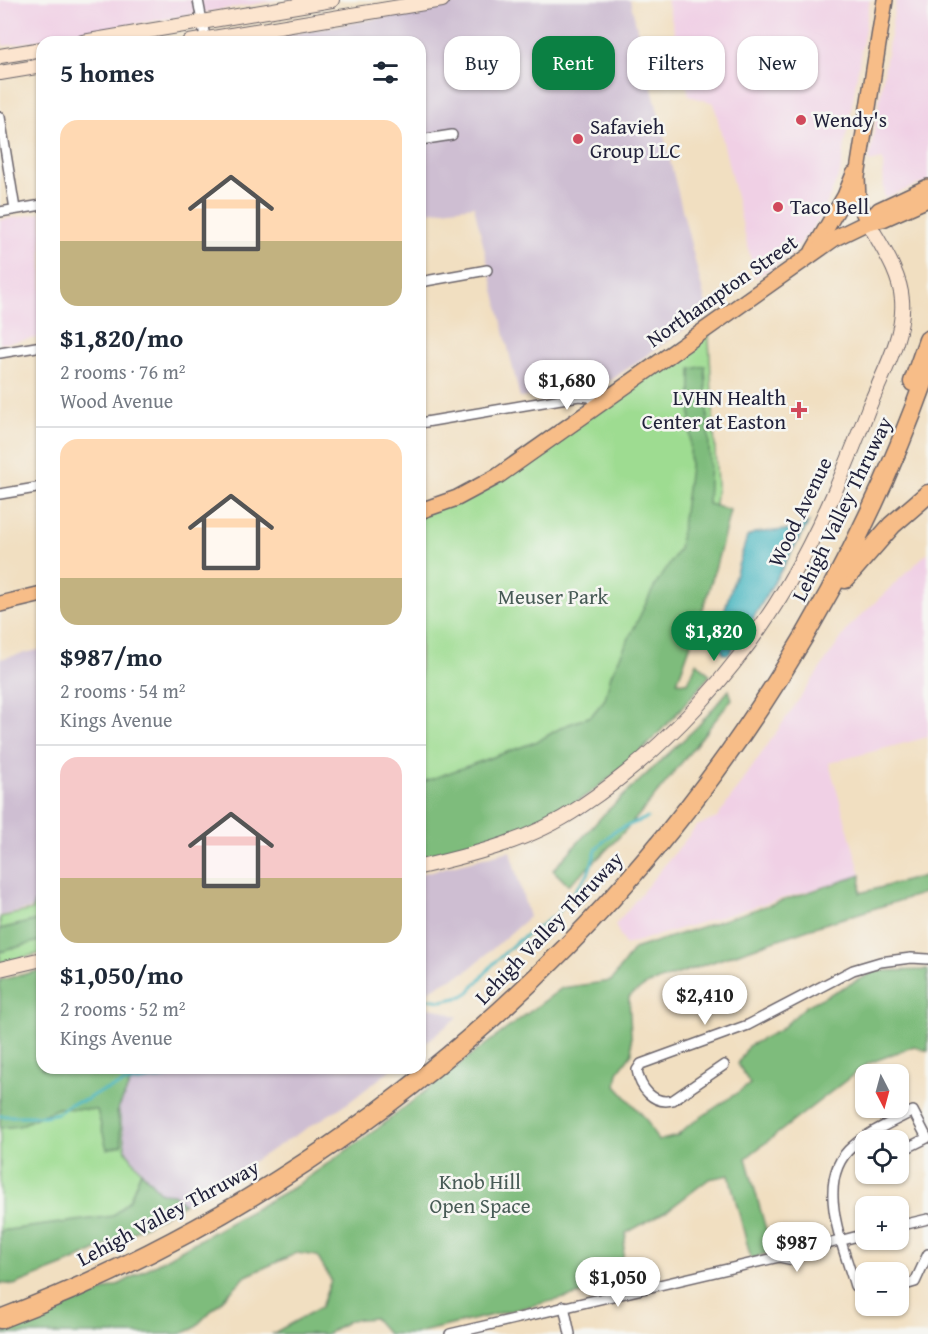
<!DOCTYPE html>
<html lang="en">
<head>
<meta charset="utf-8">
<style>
  body { margin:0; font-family:"Gentium Book Plus",serif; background:#f6f6f7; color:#1f2937; height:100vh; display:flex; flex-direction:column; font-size:22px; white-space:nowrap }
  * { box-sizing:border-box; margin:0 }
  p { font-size:20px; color:#747a83 }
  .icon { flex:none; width:33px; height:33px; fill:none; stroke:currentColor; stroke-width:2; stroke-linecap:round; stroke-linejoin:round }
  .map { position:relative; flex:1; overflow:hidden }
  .panel { position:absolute; left:36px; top:36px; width:390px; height:1038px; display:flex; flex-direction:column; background:#fff; border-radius:18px; box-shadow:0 2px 4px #0004 }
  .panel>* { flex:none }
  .banner { position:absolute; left:444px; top:36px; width:393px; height:54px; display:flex; gap:12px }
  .needle { width:39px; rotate:174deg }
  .controls { position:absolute; left:855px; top:1064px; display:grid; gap:12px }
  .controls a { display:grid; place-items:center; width:54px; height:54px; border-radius:12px; background:#fff; box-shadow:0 2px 4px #0004; font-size:30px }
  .price { position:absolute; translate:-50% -51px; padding:0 14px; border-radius:21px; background:#fff; color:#222; font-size:20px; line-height:39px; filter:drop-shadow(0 2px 3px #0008) }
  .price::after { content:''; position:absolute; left:50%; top:36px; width:18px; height:14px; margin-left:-9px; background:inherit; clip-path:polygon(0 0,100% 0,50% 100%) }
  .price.selected { background:#0b8043; color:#fff }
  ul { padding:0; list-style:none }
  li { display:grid; align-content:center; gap:12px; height:318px; padding:0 24px }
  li+li { border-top:2px solid #e0e1e3 }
  li span { display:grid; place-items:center; height:186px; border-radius:18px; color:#555 }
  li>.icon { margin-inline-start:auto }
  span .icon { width:108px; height:108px; fill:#fffc; stroke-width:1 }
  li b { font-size:26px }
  h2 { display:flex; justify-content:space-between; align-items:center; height:72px; padding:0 24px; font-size:26px }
  .tag { padding:0 21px; border-radius:18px; background:#fff; box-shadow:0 2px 4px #0004; font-size:21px; line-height:54px }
  .tag.selected { background:#0b8043; color:#fff }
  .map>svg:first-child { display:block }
  .built { fill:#f0d0e5 }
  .industrial { fill:#cebed2 }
  .green { fill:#9edc91; stroke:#607f66; stroke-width:1.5 }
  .forest { fill:#7ebc7b; stroke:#506f5b; stroke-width:1.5 }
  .water { fill:#46b5bf; stroke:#346c7d; stroke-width:1.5 }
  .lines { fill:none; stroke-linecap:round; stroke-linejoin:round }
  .stream { stroke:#46b5bf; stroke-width:3 }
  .street-casing { stroke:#6a646a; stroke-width:12 }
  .secondary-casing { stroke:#6a646a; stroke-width:16 }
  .primary-casing { stroke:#6a646a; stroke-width:18 }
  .highway-casing { stroke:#6a646a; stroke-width:21 }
  .street { stroke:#fff; stroke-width:9 }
  .secondary { stroke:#fce5cf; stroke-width:14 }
  .primary { stroke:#f7bd88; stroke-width:15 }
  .highway { stroke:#f7bd88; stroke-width:18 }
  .poi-dot { fill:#d1495b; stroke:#f6f6f2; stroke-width:2 }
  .labels { text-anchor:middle; stroke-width:5; stroke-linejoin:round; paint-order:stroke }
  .poi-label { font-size:21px; fill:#22223b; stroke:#f6f6f2; text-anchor:start }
  .street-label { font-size:21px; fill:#22223b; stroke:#f6f6f2 }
  .park-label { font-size:21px; fill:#475a55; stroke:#f6f6f2 }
</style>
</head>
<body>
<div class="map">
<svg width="928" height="1334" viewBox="0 0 928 1334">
  <rect width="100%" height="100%" fill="#f6f6f2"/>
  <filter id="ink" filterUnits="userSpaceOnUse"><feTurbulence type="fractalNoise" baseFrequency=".0167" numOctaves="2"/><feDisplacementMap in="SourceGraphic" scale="12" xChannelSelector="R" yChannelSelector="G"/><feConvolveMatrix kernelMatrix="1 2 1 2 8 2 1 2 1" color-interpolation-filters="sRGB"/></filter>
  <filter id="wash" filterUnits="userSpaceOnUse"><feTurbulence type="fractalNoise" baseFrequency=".008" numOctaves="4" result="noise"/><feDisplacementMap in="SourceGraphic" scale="24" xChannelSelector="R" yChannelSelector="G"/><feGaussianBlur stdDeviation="1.35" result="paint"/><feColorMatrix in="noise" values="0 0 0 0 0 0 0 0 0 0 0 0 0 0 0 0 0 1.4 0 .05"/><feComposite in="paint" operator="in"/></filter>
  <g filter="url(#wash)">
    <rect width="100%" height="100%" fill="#f1dfc1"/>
    <g class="built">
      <path d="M0,0H279L3,46L0,31Z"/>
      <path d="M667,0H870L840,173L821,217L792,254L755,278L714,103L689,96Z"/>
      <path d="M896,0H928V181L884,198L883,159L869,162Z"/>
      <path d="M42,213V337L0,344V220Z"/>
      <path d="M928,552V737L829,763L861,875L625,945L615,925L697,826L717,818L849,627Z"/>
    </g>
    <g class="industrial">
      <path d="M477,0H630L708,313L608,382L520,398L474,206L420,213V42H250Z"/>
      <path d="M42,649V906L0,916V659Z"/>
      <path d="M510,851L529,917L467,971L429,990L420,1000V874Z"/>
      <path d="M420,1007L434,1008L458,1017L420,1047Z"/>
      <path d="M133,1068H393L348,1103L184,1204L174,1194L161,1193L141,1171L122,1145L117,1111L130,1084Z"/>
    </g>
    <g class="green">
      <path d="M710,326L709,339L717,486L713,521L647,747L420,862V511L457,498Z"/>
      <path d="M42,902V919L0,929V917L33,910L34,903Z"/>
      <path d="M42,940V953L0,963V952Z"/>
      <path d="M0,985L42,1068H111L126,1151L141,1171L133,1191L139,1222L75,1255L0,1284Z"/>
    </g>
    <g class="forest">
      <path d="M705,366L710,463L708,504L730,510C717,568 699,625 677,682L688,683L697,662L710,675C668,725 626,772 570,806C561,812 552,819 542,823C503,841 461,851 420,862V783L538,741L564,726L591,716L605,699L611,675L653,589L679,549L690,467L691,369Z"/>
      <path d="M729,690L732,699C680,763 632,833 568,885L553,870L604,814L698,726Z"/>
      <path d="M861,875L860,893L928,875V896L924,893L808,929L646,985L629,997L632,1053L618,1072L616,1086L646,1119L658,1141L677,1136L688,1126L750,1084L738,1064L748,1046L780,1030L806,1006L876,971L928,970V1051L914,1046L867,1064L746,1158L772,1251L751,1259L729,1175L709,1179L668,1210L626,1233L619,1285L413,1334H388L374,1318L350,1320L326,1334H272L321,1307L331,1280L317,1256L297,1253L246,1276L193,1329L180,1334H0L122,1283L294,1187L377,1129L470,1056L562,988L611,981L634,949Z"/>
      <path d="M42,919V940L0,952V929Z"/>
      <path d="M42,970V1068H133L130,1084L117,1111L122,1145L107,1149L97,1110L58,1108L19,1126L0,1128V980Z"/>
      <path d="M141,1171L161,1193L174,1194L184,1204L132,1233L67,1264L14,1285L0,1283V1231L113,1216L130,1199Z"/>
    </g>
    <path class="water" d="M809,522L751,622L729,654H724L719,647L718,631L747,537L754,533L795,529Z"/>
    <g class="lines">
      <g class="stream">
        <path d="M420,1000L428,999L442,1001L461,997L469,992L494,963L515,943L556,915L588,874L597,848L614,831L647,818"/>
        <path d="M0,1116H44L58,1113L70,1104L86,1100L95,1094L125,1083L166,1077L193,1068"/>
      </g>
    </g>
  </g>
  <g filter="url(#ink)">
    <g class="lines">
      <defs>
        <g id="street">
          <path d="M198,0L206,42"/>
          <path d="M0,117L15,209"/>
          <path d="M420,140L452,135"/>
          <path d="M0,212L42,205"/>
          <path d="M420,282L487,270"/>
          <path d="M0,353L42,346"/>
          <path d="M420,423L579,396L590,397L598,404"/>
          <path d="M0,494L42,487"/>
          <path d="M724,1065L673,1100C653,1105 640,1088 637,1070L641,1064L748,1025L853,970L880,962L911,958L928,959"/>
          <path d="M898,1226L928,1219"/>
          <path d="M779,1257L791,1248L804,1250"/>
          <path d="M898,1287L915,1282L928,1254"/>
          <path d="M866,1290L855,1286C843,1245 813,1179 853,1146C870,1131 893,1122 913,1111L927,1138L903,1150L898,1141"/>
          <path d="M564,1306L570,1334"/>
          <path d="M450,1334L779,1257L793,1260L804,1250L866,1234"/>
        </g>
        <g id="secondary">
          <path d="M83,42L332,0"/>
          <path d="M189,42L442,0"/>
          <path d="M0,56L42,49"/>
          <path d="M0,73L42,66"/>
          <path d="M420,867C476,854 532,840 580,807C664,751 737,671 788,584C821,528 846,467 869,407C882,375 905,336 902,300C900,272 881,246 868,222"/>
          <path d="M0,969L42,959"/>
        </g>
        <g id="primary">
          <path d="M868,222L858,201L857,177L885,0"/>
          <path d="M868,222L879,210L928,187"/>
          <path d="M813,251L845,196L854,174"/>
          <path d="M420,511L457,498L498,476L835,238L868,222L883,219L928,199"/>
          <path d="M0,604L42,594"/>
        </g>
        <g id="highway">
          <path d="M913,382L928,340"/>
          <path d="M845,579L892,525L928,494"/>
          <path d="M0,1319C428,1157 776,802 928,370"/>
        </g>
      </defs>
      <use href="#street" class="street-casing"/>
      <use href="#secondary" class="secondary-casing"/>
      <use href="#primary" class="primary-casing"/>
      <use href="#highway" class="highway-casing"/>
      <use href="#street" class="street"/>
      <use href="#secondary" class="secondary"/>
      <use href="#primary" class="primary"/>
      <use href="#highway" class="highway"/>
    </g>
  </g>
  <g class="poi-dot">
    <circle cx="801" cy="120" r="6"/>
    <circle cx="578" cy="139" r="6"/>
    <circle cx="778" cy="207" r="6"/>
    <path d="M796 401h6v6h6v6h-6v6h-6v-6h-6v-6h6z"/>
  </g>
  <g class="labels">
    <g class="poi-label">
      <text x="813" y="127">Wendy's</text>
      <text x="590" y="134">Safavieh<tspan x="590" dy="24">Group LLC</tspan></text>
      <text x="790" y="214">Taco Bell</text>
      <text x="786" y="405" text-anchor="end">LVHN Health<tspan x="786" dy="24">Center at Easton</tspan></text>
    </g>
    <g class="street-label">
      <text transform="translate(722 291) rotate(-35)" y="7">Northampton Street</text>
      <text transform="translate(842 509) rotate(-64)" y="7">Lehigh Valley Thruway</text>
      <text transform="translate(800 512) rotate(-64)" y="7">Wood Avenue</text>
      <text transform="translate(549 928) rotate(-46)" y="7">Lehigh Valley Thruway</text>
      <text transform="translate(168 1213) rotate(-28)" y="7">Lehigh Valley Thruway</text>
    </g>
    <g class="park-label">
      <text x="553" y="604">Meuser Park</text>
      <text x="480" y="1189">Knob Hill<tspan x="480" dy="24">Open Space</tspan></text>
    </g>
  </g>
</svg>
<div class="controls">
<a><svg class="needle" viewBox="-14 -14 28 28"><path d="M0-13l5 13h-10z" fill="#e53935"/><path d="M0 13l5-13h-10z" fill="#747a83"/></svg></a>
<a><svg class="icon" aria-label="locate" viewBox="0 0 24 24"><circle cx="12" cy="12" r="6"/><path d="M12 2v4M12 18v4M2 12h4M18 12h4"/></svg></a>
<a>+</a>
<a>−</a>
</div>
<b class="price" style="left:567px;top:411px">$1,680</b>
<b class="price selected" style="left:714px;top:662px">$1,820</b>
<b class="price" style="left:705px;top:1026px">$2,410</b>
<b class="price" style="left:797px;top:1273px">$987</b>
<b class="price" style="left:618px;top:1308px">$1,050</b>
<div class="banner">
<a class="tag">Buy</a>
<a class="tag selected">Rent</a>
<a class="tag">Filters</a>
<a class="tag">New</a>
</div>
<section class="panel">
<h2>5 homes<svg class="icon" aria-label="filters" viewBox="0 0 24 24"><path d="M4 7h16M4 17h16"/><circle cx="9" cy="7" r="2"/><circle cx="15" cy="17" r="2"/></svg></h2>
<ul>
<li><span style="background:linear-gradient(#ffd9b3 65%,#c2b280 0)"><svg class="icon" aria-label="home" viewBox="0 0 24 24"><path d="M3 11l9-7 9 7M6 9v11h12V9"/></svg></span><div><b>$1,820/mo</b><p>2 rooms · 76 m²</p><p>Wood Avenue</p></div></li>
<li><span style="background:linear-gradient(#ffd9b3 75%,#c2b280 0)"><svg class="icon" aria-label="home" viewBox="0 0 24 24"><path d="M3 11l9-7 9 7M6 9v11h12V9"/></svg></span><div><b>$987/mo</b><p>2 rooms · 54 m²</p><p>Kings Avenue</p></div></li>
<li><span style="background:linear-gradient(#f6c9c9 65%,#c2b280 0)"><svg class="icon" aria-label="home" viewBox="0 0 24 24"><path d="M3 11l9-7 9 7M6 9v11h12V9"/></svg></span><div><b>$1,050/mo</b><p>2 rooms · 52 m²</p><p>Kings Avenue</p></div></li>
</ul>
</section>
</div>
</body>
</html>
